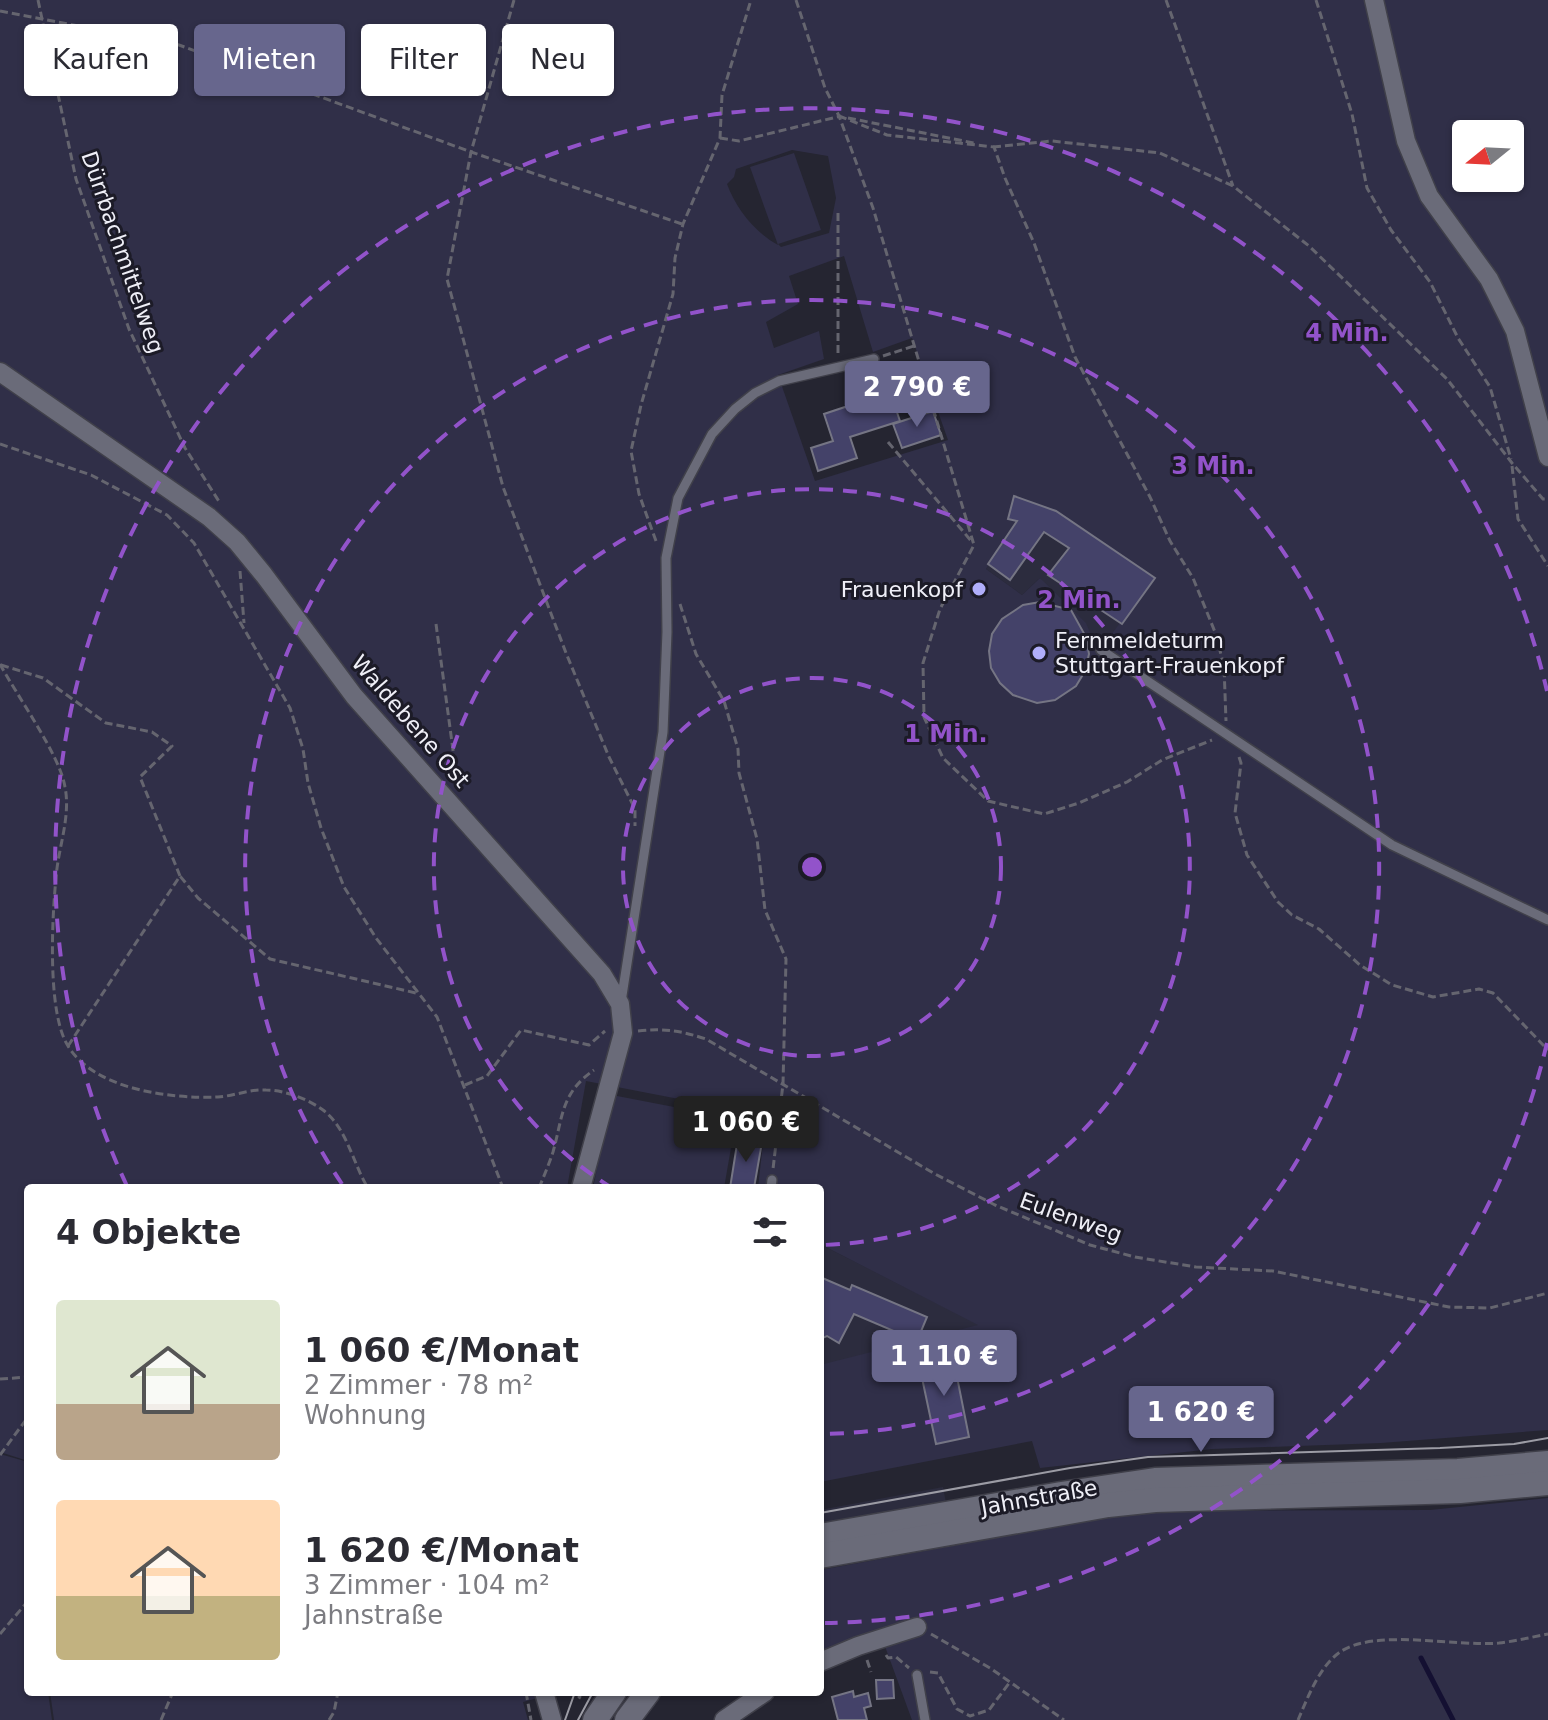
<!DOCTYPE html>
<html lang="de">
<head>
<meta charset="utf-8">
<style>
  body { margin:0; font-family:"DejaVu Sans",sans-serif; background:#f2f2f3; color:#2b2b33; height:100vh; display:flex; flex-direction:column; font-size:30px; white-space:nowrap }
  * { box-sizing:border-box; margin:0 }
  p { font-size:26px; color:#7c7c81 }
  .icon { flex:none; width:44px; height:44px; fill:none; stroke:currentColor; stroke-width:2; stroke-linecap:round; stroke-linejoin:round }
  .map { position:relative; flex:1; overflow:hidden }
  .details { position:absolute; left:24px; top:1184px; width:800px; height:512px; display:flex; flex-direction:column; background:#fff; border-radius:8px; box-shadow:0 2px 6px #0004 }
  .details>* { flex:none }
  .hud { position:absolute; left:24px; top:24px; width:800px; height:72px; display:flex; gap:16px }
  .needle { width:52px; rotate:252deg }
  .tools { position:absolute; left:1452px; top:120px; display:grid; gap:16px }
  .tools a { display:grid; place-items:center; width:72px; height:72px; border-radius:8px; background:#fff; box-shadow:0 2px 6px #0004; font-size:40px }
  .price { position:absolute; translate:-50% -68px; padding:0 18px; border-radius:8px; background:#67668d; color:#fff; font-size:26px; line-height:52px; filter:drop-shadow(0 2px 4px #0008) }
  .price::after { content:''; position:absolute; left:50%; top:48px; width:24px; height:18px; margin-left:-12px; background:inherit; clip-path:polygon(0 0,100% 0,50% 100%) }
  .price.on { background:#222; color:#fff }
  ul { padding:0; list-style:none }
  li { display:flex; align-items:center; gap:24px; height:200px; padding:0 32px }
  li span { display:grid; place-items:center; flex:none; width:224px; height:160px; border-radius:8px; color:#555 }
  li>.icon { margin-inline-start:auto }
  span .icon { width:96px; height:96px; fill:#fffc; stroke-width:1 }
  li b { font-size:34px }
  h2 { display:flex; justify-content:space-between; align-items:center; height:96px; padding:0 32px; font-size:34px }
  .tag { padding:0 28px; border-radius:8px; background:#fff; box-shadow:0 2px 6px #0004; font-size:28px; line-height:72px }
  .tag.on { background:#67668d; color:#fff }
  .map>svg:first-child { display:block }
  .built { fill:#2c2c3e }
  .green { fill:#302f48; fill-rule:evenodd }
  .lines { fill:none; stroke-linecap:round; stroke-linejoin:round }
  .stream { stroke:#141032; stroke-width:5 }
  .building { fill:#444269; stroke:#757584; stroke-width:2 }
  .service-casing { stroke:#40404a; stroke-width:12 }
  .minor-casing { stroke:#40404a; stroke-width:21 }
  .secondary-casing { stroke:#40404a; stroke-width:27 }
  .path { stroke:#65656f; stroke-width:3; stroke-dasharray:8 4; stroke-linecap:butt }
  .service { stroke:#6a6b79; stroke-width:9 }
  .minor { stroke:#6a6b79; stroke-width:18 }
  .secondary { stroke:#6a6b79; stroke-width:24 }
  .tram { stroke:#9c9ca5; stroke-width:2 }
  .ring { fill:none; stroke:#9253ca; stroke-width:4; stroke-dasharray:14 10 }
  .poi-dot { fill:#b0aefa; stroke:#1c1b27; stroke-width:3 }
  .labels { text-anchor:middle; stroke-width:6; stroke-linejoin:round; paint-order:stroke }
  .street-label { font-size:22px; fill:#efeff7; stroke:#1c1b27 }
  .poi-label { font-size:22px; fill:#efeff7; stroke:#1c1b27; text-anchor:end }
  .centre { fill:#9253ca; stroke:#1c1b27; stroke-width:4 }
  .ring-label { font-size:24px; text-anchor:middle; font-weight:bold; fill:#9253ca; stroke:#1c1b27; stroke-width:6; stroke-linejoin:round; paint-order:stroke }
</style>
</head>
<body>
<div class="map">
<svg width="1548" height="1720" viewBox="0 0 1548 1720">
  <rect width="100%" height="100%" fill="#252531"/>
  <g class="built">
    <path d="M1014,496L1056,511L1155,578L1098,653L1040,578L1022,595L986,569L1017,521L1008,519Z"/>
    <path d="M820,1244L1003,1337L820,1482Z"/>
    <path d="M943,1487L946,1503L820,1526V1510Z"/>
  </g>
  <g class="green">
    <path d="M0,0H1548V1430L1381,1443L1212,1449L1040,1468L1032,1441L820,1482V1365L978,1325L820,1244V1188H758L766,1116L586,1081L567,1188H28V1461L0,1452ZM1466,134H1510V178H1466ZM792,150L828,156L836,198L829,233L781,247L778,244L821,230L794,153L750,167L778,245C754,232 736,208 727,184L734,177L736,169ZM844,256L873,352L912,338L948,440L815,481L778,375L824,359L819,331L774,348L766,322L798,304L789,276ZM1014,496L1056,511L1154,578L1098,652L1086,623L1040,578L1022,595L986,569L1017,521L1008,519Z"/>
    <path d="M612,1095L736,1119L724,1188H593Z"/>
    <path d="M0,1454L28,1462V1692H48L52,1720H0Z"/>
    <path d="M1548,1498V1720H912L879,1630L820,1653V1570L1145,1511L1430,1510Z"/>
    <path d="M50,1692H559L523,1702L528,1720H54Z"/>
  </g>
  <g class="lines">
    <path class="stream" d="M1421,1658L1453,1720"/>
  </g>
  <g class="building">
    <path d="M890,392L900,421L850,437L857,458L818,471L811,448L833,441L824,414Z"/>
    <path d="M933,411L941,435L902,448L893,424Z"/>
    <path d="M1014,496L1056,511L1155,578L1122,624L1048,575L1069,548L1044,532L1010,580L988,564L1017,521L1008,519Z"/>
    <path d="M1040,602L1071,610L1086,637L1089,654L1085,671L1076,686L1055,700L1037,703L1013,695L1000,683L991,668L989,651L992,634L1002,619L1023,605Z"/>
    <path d="M738,1138L762,1142L754,1188H730Z"/>
    <path d="M820,1277L850,1290L852,1285L927,1317L917,1341L854,1314L839,1343L827,1336L820,1339Z"/>
    <path d="M952,1352L969,1437L936,1444L918,1359Z"/>
    <path d="M876,1680H893L894,1698L877,1699Z"/>
    <path d="M853,1691L854,1697L868,1693L871,1706L864,1708L867,1720H838L832,1697Z"/>
  </g>
  <g class="lines">
    <defs>
      <g id="service">
        <path d="M1101,650L1392,845L1548,920"/>
        <path d="M621,1002L663,732L667,632L666,558L678,498L712,434L735,409L755,393L779,381L874,359"/>
        <path d="M771,1188L772,1180"/>
        <path d="M917,1675L925,1720"/>
      </g>
      <g id="minor">
        <path d="M1374,0L1406,141L1429,196L1489,279L1515,331L1548,457"/>
        <path d="M0,372L209,517L237,542L264,575L354,696L602,974L620,1004L623,1033L581,1188"/>
        <path d="M820,1662L858,1646L917,1627"/>
        <path d="M544,1692L552,1720"/>
        <path d="M724,1720L765,1692"/>
      </g>
      <g id="secondary">
        <path d="M820,1536L1061,1494L1155,1480L1458,1471L1548,1463"/>
        <path d="M820,1556L1108,1505L1155,1500L1460,1491L1548,1483"/>
        <path d="M595,1720L614,1692"/>
        <path d="M627,1720L648,1692"/>
      </g>
    </defs>
    <use href="#service" class="service-casing"/>
    <use href="#minor" class="minor-casing"/>
    <use href="#secondary" class="secondary-casing"/>
    <g class="path">
      <path d="M38,0L76,179L129,329L185,448L220,503"/>
      <path d="M514,0L471,152L447,279L503,487L566,653L609,757L635,809V826"/>
      <path d="M796,0L825,88L839,116L873,208L974,545L940,609L923,663L924,717L943,758L988,801L1044,814L1079,803L1127,782L1162,760L1212,740"/>
      <path d="M1166,0L1233,186"/>
      <path d="M1316,0L1352,114L1367,188L1391,230L1430,282L1458,338L1490,387L1511,459"/>
      <path d="M0,11L179,45L471,152L682,224"/>
      <path d="M839,116L887,135L994,147L1005,178L1034,243L1075,357L1150,497L1170,541L1193,578L1215,632L1224,666L1226,721"/>
      <path d="M848,118L974,143"/>
      <path d="M720,138L739,141L841,116"/>
      <path d="M993,147L1052,141L1160,153L1233,186L1309,246L1447,379L1512,463L1543,499H1548"/>
      <path d="M838,213V356"/>
      <path d="M883,356L914,346"/>
      <path d="M888,442L972,542"/>
      <path d="M0,444L91,475L167,515L194,543L290,708L303,749L308,783L321,828L344,887L376,938L437,1017L503,1188"/>
      <path d="M1512,466L1518,519L1548,566"/>
      <path d="M656,541L639,494L631,451L641,405L673,294L675,258L683,224L720,138L722,95L751,0"/>
      <path d="M240,571L244,623"/>
      <path d="M680,604L696,654L724,701L738,749L739,773L757,839L765,910L786,959L783,1084L773,1169"/>
      <path d="M436,624L458,787"/>
      <path d="M0,664C17,696 60,755 65,787C71,817 58,848 56,878C52,918 47,1013 68,1046C95,1090 171,1099 218,1097C234,1096 250,1089 266,1090C284,1090 308,1099 323,1110C347,1128 353,1164 368,1188"/>
      <path d="M1,665L43,678L106,723L152,732L172,746L140,777L180,876"/>
      <path d="M1239,757L1241,763L1235,813L1247,855L1278,902L1292,915L1319,929L1360,965L1392,985L1433,997L1479,989L1493,993L1548,1050"/>
      <path d="M638,1031C664,1028 682,1031 706,1039L935,1174L995,1205L1090,1245L1135,1257L1196,1267L1273,1271L1449,1307L1490,1308L1548,1293"/>
      <path d="M68,1046L180,876L198,898L270,959L416,993"/>
      <path d="M465,1085L487,1076L521,1030L589,1045L605,1031"/>
      <path d="M539,1188C544,1176 549,1164 553,1152C563,1116 561,1093 594,1070"/>
      <path d="M0,1379L28,1377"/>
      <path d="M0,1455L28,1417"/>
      <path d="M0,1634L28,1601"/>
      <path d="M931,1634L990,1668L1064,1720"/>
      <path d="M886,1655L888,1658L896,1657L909,1668"/>
      <path d="M867,1660L871,1672"/>
      <path d="M930,1672L938,1673L957,1709L970,1716L989,1710L1010,1682"/>
      <path d="M526,1692L531,1720"/>
      <path d="M582,1692L579,1697L584,1700"/>
      <path d="M161,1720L173,1692"/>
      <path d="M329,1720L334,1712L338,1692"/>
      <path d="M1298,1720C1308,1697 1319,1667 1340,1652C1375,1628 1456,1647 1499,1643C1516,1641 1532,1637 1548,1634"/>
    </g>
    <use href="#service" class="service"/>
    <use href="#minor" class="minor"/>
    <use href="#secondary" class="secondary"/>
    <g class="tram">
      <path d="M820,1513L1070,1468L1148,1457L1440,1448L1514,1444L1548,1438"/>
      <path d="M565,1720L575,1692"/>
      <path d="M578,1720L593,1692"/>
    </g>
  </g>
  <g class="ring">
    <circle cx="812" cy="867" r="189"/>
    <path d="M612 1188A378 378 0 1 1 822 1245"/>
    <path d="M342 1184A567 567 0 1 1 822 1434"/>
    <path d="M1547 1043A756 756 0 0 1 825 1623M127 1186A756 756 0 1 1 1547 691"/>
  </g>
  <g class="poi-dot">
    <circle cx="979" cy="589" r="8"/>
    <circle cx="1039" cy="653" r="8"/>
  </g>
  <g class="labels">
    <g class="street-label">
      <text transform="translate(123 252) rotate(71)" y="8">Dürrbachmittelweg</text>
      <text transform="translate(411 721) rotate(49)" y="8">Waldebene Ost</text>
      <text transform="translate(1071 1217) rotate(20)" y="8">Eulenweg</text>
      <text transform="translate(1039 1497) rotate(-10)" y="8">Jahnstraße</text>
    </g>
    <g class="poi-label">
      <text x="963" y="597">Frauenkopf</text>
      <text x="1055" y="648" text-anchor="start">Fernmeldeturm<tspan x="1055" dy="25">Stuttgart-Frauenkopf</tspan></text>
    </g>
  </g>
  <circle cx="812" cy="867" r="12" class="centre"/>
  <g class="ring-label">
    <text x="1347" y="341">4 Min.</text>
    <text x="1213" y="474">3 Min.</text>
    <text x="1079" y="608">2 Min.</text>
    <text x="946" y="742">1 Min.</text>
  </g>
</svg>
<div class="tools">
<a><svg class="needle" viewBox="-14 -14 28 28"><path d="M0-13l5 13h-10z" fill="#e53935"/><path d="M0 13l5-13h-10z" fill="#7c7c81"/></svg></a>
</div>
<b class="price" style="left:917px;top:429px">2 790 €</b>
<b class="price on" style="left:746px;top:1164px">1 060 €</b>
<b class="price" style="left:944px;top:1398px">1 110 €</b>
<b class="price" style="left:1201px;top:1454px">1 620 €</b>
<div class="hud">
<a class="tag">Kaufen</a>
<a class="tag on">Mieten</a>
<a class="tag">Filter</a>
<a class="tag">Neu</a>
</div>
<section class="details">
<h2>4 Objekte<svg class="icon" aria-label="filters" viewBox="0 0 24 24"><path d="M4 7h16M4 17h16"/><circle cx="9" cy="7" r="2"/><circle cx="15" cy="17" r="2"/></svg></h2>
<ul>
<li><span style="background:linear-gradient(#dfe7d0 65%,#b9a48a 0)"><svg class="icon" aria-label="home" viewBox="0 0 24 24"><path d="M3 11l9-7 9 7M6 9v11h12V9"/></svg></span><div><b>1 060 €/Monat</b><p>2 Zimmer · 78 m²</p><p>Wohnung</p></div></li>
<li><span style="background:linear-gradient(#ffd9b3 60%,#c2b280 0)"><svg class="icon" aria-label="home" viewBox="0 0 24 24"><path d="M3 11l9-7 9 7M6 9v11h12V9"/></svg></span><div><b>1 620 €/Monat</b><p>3 Zimmer · 104 m²</p><p>Jahnstraße</p></div></li>
</ul>
</section>
</div>
</body>
</html>
